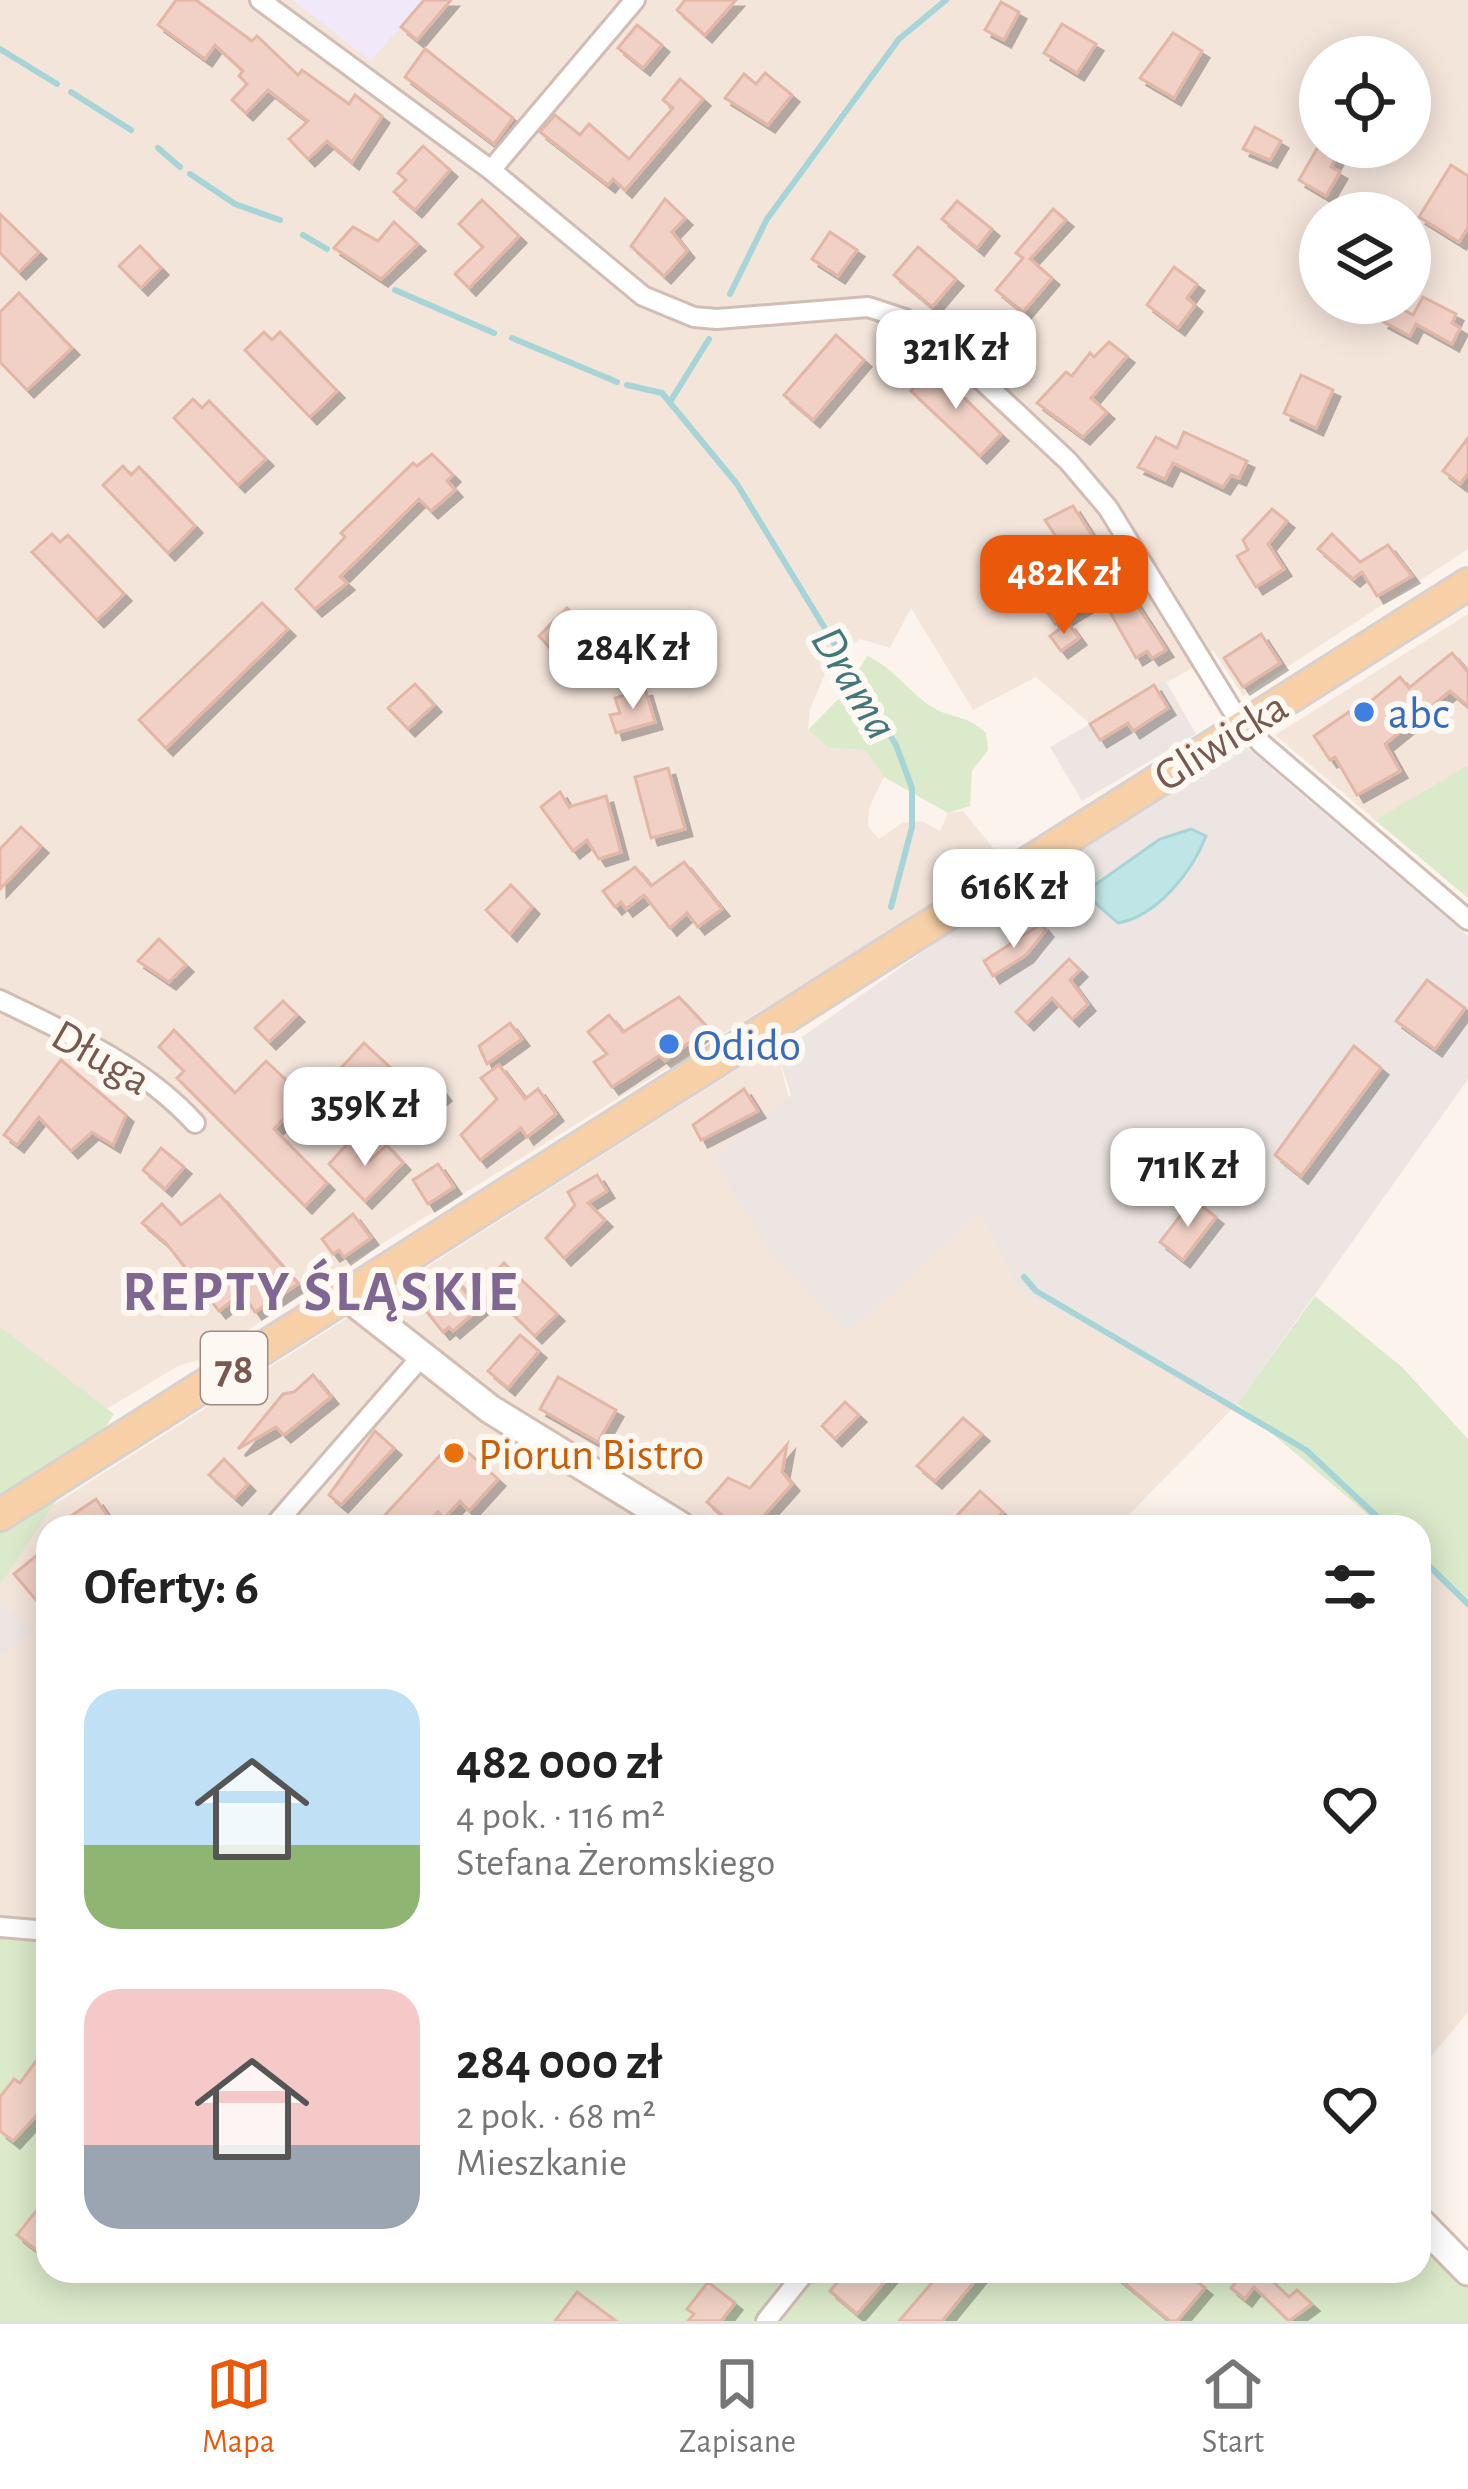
<!DOCTYPE html>
<html lang="pl">
<head>
<meta charset="utf-8">
<style>
  body { margin:0; font-family:"Alegreya Sans",sans-serif; background:#f2f2f2; color:#222; height:100vh; display:flex; flex-direction:column; font-size:45px; white-space:nowrap }
  * { box-sizing:border-box; margin:0 }
  p { font-size:39px; color:#767676 }
  .icon { flex:none; width:66px; height:66px; fill:none; stroke:currentColor; stroke-width:2; stroke-linecap:round; stroke-linejoin:round }
  .map { position:relative; flex:1; overflow:hidden }
  .side { position:absolute; left:36px; top:1515px; width:1395px; height:768px; display:flex; flex-direction:column; background:#fff; border-radius:36px; box-shadow:0 6px 30px #0003 }
  .side>* { flex:none }
  .fabs { position:absolute; left:1299px; top:36px; display:grid; gap:24px }
  .fabs a { display:grid; place-items:center; width:132px; height:132px; border-radius:50%; background:#fff; box-shadow:0 6px 30px #0003; font-size:60px }
  .price { position:absolute; translate:-50% -102px; padding:0 27px; border-radius:24px; background:#fff; color:#222; font-size:39px; line-height:78px; filter:drop-shadow(0 3px 6px #0008) }
  .price::after { content:''; position:absolute; left:50%; top:72px; width:36px; height:27px; margin-left:-18px; background:inherit; clip-path:polygon(0 0,100% 0,50% 100%) }
  .price.on { background:#ea580c; color:#fff }
  ul { padding:0; list-style:none }
  li { display:flex; align-items:center; gap:36px; height:300px; padding:0 48px }
  li span { display:grid; place-items:center; flex:none; width:336px; height:240px; border-radius:36px; color:#555 }
  li>.icon { margin-inline-start:auto }
  span .icon { width:144px; height:144px; fill:#fffc; stroke-width:1 }
  li b { font-size:51px }
  h2 { display:flex; justify-content:space-between; align-items:center; height:144px; padding:0 48px; font-size:51px }
  .menu { display:flex; justify-content:space-around; align-items:center; height:168px; border-top:3px solid #e0e0e0; background:#fff; font-size:33px; color:#767676 }
  .menu a { display:grid; justify-items:center; gap:6px }
  .menu .on { color:#ea580c }
  .map>svg:first-child { display:block }
  .residential { fill:#f4e5db; fill-rule:evenodd }
  .industrial { fill:#ece5e1 }
  .education { fill:#f1e8f9 }
  .green { fill:#dbeaca }
  .water { fill:#c0e5e6; stroke:#a7d5d7; stroke-width:3 }
  .lines { fill:none; stroke-linecap:round; stroke-linejoin:round }
  .stream { stroke:#a7d5d7; stroke-width:6 }
  .building { fill:#f1d1c5; stroke:#e3b6a6; stroke-width:3; filter:url(#shadow) }
  .street-casing { stroke:#d1bdb4; stroke-width:24 }
  .secondary-casing { stroke:#d4bdb1; stroke-width:33 }
  .primary-casing { stroke:#d9d1ce; stroke-width:36 }
  .street { stroke:#fff; stroke-width:18 }
  .secondary { stroke:#fff; stroke-width:27 }
  .primary { stroke:#f7d0a8; stroke-width:30 }
  .shop-dot { fill:#3f7fe0; stroke:#fef8f3; stroke-width:4.5 }
  .food-dot { fill:#e8710a; stroke:#fef8f3; stroke-width:4.5 }
  .labels { text-anchor:middle; stroke-width:12; stroke-linejoin:round; paint-order:stroke }
  .shield { fill:#fef8f3; stroke:#a08980; stroke-width:3 }
  .shield-label { font-size:42px; font-weight:bold; fill:#77594f }
  .shop-label { font-size:45px; fill:#366cbe; stroke:#fef8f3; text-anchor:start }
  .street-label { font-size:45px; fill:#77594f; stroke:#fef8f3 }
  .food-label { font-size:45px; fill:#c56008; stroke:#fef8f3; text-anchor:start }
  .water-label { font-size:48px; font-style:italic; fill:#42787b; stroke:#fef8f3 }
  .district-label { font-size:57px; font-weight:bold; letter-spacing:3px; fill:#7f6792; stroke:#fef8f3 }
</style>
</head>
<body>
<div class="map">
<svg width="1468" height="2321" viewBox="0 0 1468 2321">
  <defs>
    <filter id="shadow"><feDropShadow dx="7" dy="7" stdDeviation="0" flood-color="#0004"/></filter>
  </defs>
  <rect width="100%" height="100%" fill="#fcf4ec"/>
  <g class="residential">
    <path d="M0,0H1468V549L1243,696L1213,650L1204,662L1090,724L1036,677L973,710L911,608L890,648L860,639L831,660L810,709L808,730L828,748L865,750L884,777L869,808L868,826L879,839L902,823L922,821L940,831L948,813L963,811L1004,861L310,1288L210,1356L178,1366L92,1418L0,1371ZM1320,57H1410V147H1320ZM1320,213H1410V303H1320Z"/>
    <path d="M1468,614V765L1375,820L1275,735Z"/>
    <path d="M778,1054L846,1333L981,1210L1019,1291L1237,1404L1117,1527H48V1945L0,1941V1656L32,1630L0,1601V1539L744,1065Z"/>
    <path d="M1419,1557L1468,1598V2012L1419,2071Z"/>
  </g>
  <g class="industrial">
    <path d="M1165,680L1196,734L1082,801L1050,747Z"/>
    <path d="M1239,741L1468,936V1079L1237,1404L1019,1291L980,1211L847,1334L767,1247L714,1158L791,1095L778,1054L975,915Z"/>
    <path d="M0,1601L33,1630L0,1656Z"/>
  </g>
  <path class="education" d="M292,0H424L371,61Z"/>
  <g class="green">
    <path d="M867,656C897,668 913,701 944,713C963,719 971,719 986,733L988,750L972,771L970,806L948,813L884,777L865,750L828,748L808,730L848,689Z"/>
    <path d="M1468,765V898L1375,820Z"/>
    <path d="M1315,1296L1402,1367L1468,1439V1598L1419,1557V1527H1383L1237,1404Z"/>
    <path d="M0,1327L114,1414L0,1585Z"/>
    <path d="M0,1918L48,1926V2271H1419V2235L1468,2283V2321H0Z"/>
  </g>
  <path class="water" d="M1191,829L1206,836C1192,872 1157,916 1118,923L1092,900V887L1160,839Z"/>
  <g class="lines">
    <g class="stream">
      <path d="M0,49L57,84"/>
      <path d="M71,92L131,130"/>
      <path d="M158,148L180,167"/>
      <path d="M190,174L235,204L280,220"/>
      <path d="M303,235L327,249"/>
      <path d="M395,290L494,333"/>
      <path d="M730,294L767,219L899,39L946,0"/>
      <path d="M512,338L617,382"/>
      <path d="M627,385L662,393L737,484L896,745L912,788V827L891,907"/>
      <path d="M670,402L709,339"/>
      <path d="M1024,1277L1036,1291L1306,1450L1388,1527"/>
      <path d="M1419,1556L1468,1604"/>
    </g>
  </g>
  <g class="building">
    <path d="M176,0H196L252,41L257,36L298,75L302,70L349,104L355,95L382,116L352,162L327,141L308,159L289,139L308,121L268,90L246,113L232,100L247,84L239,76L243,71L215,45L205,59L158,25Z"/>
    <path d="M424,0H451L417,40L401,27Z"/>
    <path d="M685,0H736L705,35L677,10Z"/>
    <path d="M1001,2L1019,12L1004,40L985,30Z"/>
    <path d="M1062,24L1096,44L1077,73L1044,53Z"/>
    <path d="M637,25L662,45L643,68L618,48Z"/>
    <path d="M1173,33L1202,51L1174,98L1140,78Z"/>
    <path d="M425,49L513,118L494,144L405,77Z"/>
    <path d="M765,73L792,95L768,125L725,98L744,74L756,84Z"/>
    <path d="M680,79L703,99L625,190L613,179L608,185L540,132L555,115L580,135L589,124L629,159L673,108L663,100Z"/>
    <path d="M1255,127L1281,141L1270,160L1243,149Z"/>
    <path d="M423,146L450,170L415,210L394,192L406,180L398,173Z"/>
    <path d="M1318,147H1342L1331,167L1340,172L1326,196L1299,180Z"/>
    <path d="M1451,165L1468,176V227L1459,242L1419,217Z"/>
    <path d="M665,199L685,218L672,232L687,251L664,276L631,246Z"/>
    <path d="M482,200L519,236L469,288L455,274L483,247L459,224Z"/>
    <path d="M957,201L992,229L977,248L942,219Z"/>
    <path d="M1053,209L1066,220L1030,259L1052,278L1023,312L996,290L1023,258L1016,253Z"/>
    <path d="M0,214L39,252L19,272L0,253Z"/>
    <path d="M394,222L418,244L381,279L334,248L353,227L378,241Z"/>
    <path d="M830,232L857,250L838,276L812,259Z"/>
    <path d="M140,246L161,268L141,288L119,266Z"/>
    <path d="M918,247L956,279L932,307L894,275Z"/>
    <path d="M1174,267L1197,284L1187,298L1195,305L1178,328L1147,305Z"/>
    <path d="M19,293L72,348L27,390L0,362V312Z"/>
    <path d="M1423,297L1456,314L1452,323L1460,328L1452,344L1416,324L1410,336L1382,321L1391,303L1413,315Z"/>
    <path d="M264,332L272,340L280,332L337,391L310,417L245,350Z"/>
    <path d="M836,335L864,360L813,420L784,395Z"/>
    <path d="M1109,342L1127,356L1091,398L1107,412L1083,437L1037,403L1066,372L1072,376L1090,353L1094,357Z"/>
    <path d="M933,367L1001,434L980,456L911,391Z"/>
    <path d="M1301,375L1333,390L1316,428L1284,413Z"/>
    <path d="M193,399L202,408L209,401L266,459L238,485L174,418Z"/>
    <path d="M1184,432L1247,461L1239,478L1231,475L1223,487L1173,463L1165,479L1138,467L1156,437L1177,448Z"/>
    <path d="M1468,438V473L1460,484L1443,471Z"/>
    <path d="M432,454L453,475L447,481L455,490L431,511L419,499L340,577L347,583L315,609L296,589L345,537L341,533L413,463L417,466Z"/>
    <path d="M123,466L131,475L139,467L195,526L168,553L103,485Z"/>
    <path d="M1073,506L1166,650L1152,658L1147,651L1136,658L1106,605L1096,599L1055,624L1034,591L1038,589L1032,580L1067,553L1045,520Z"/>
    <path d="M1272,509L1287,521L1268,544L1284,569L1256,587L1237,556L1248,550L1243,540Z"/>
    <path d="M52,534L60,542L68,535L124,594L97,620L32,552Z"/>
    <path d="M1332,534L1360,562L1388,545L1412,576L1377,596L1362,572L1353,579L1318,549Z"/>
    <path d="M262,603L288,629L166,748L139,720Z"/>
    <path d="M567,608L590,632L561,660L539,636Z"/>
    <path d="M1068,623L1079,638L1061,651L1050,636Z"/>
    <path d="M1261,634L1280,663L1243,687L1224,658Z"/>
    <path d="M1452,653L1468,672V706L1450,691L1385,744L1400,771L1357,795L1335,757L1330,760L1314,736L1349,712L1352,717L1400,677L1409,688Z"/>
    <path d="M415,684L434,705L408,729L388,708Z"/>
    <path d="M1154,685L1168,708L1133,731L1128,723L1100,740L1090,724Z"/>
    <path d="M645,689L655,722L616,733L610,715L620,713L615,698Z"/>
    <path d="M668,768L685,829L651,838L635,777Z"/>
    <path d="M560,792L569,807L606,796L621,852L599,859L587,840L573,851L541,807Z"/>
    <path d="M21,827L41,846L0,889V849Z"/>
    <path d="M684,862L722,909L698,927L687,913L670,928L644,895L626,909L621,902L615,907L603,891L635,867L651,886Z"/>
    <path d="M511,885L532,907L510,934L486,910Z"/>
    <path d="M1041,924L1046,930L1026,955L993,976L984,961Z"/>
    <path d="M159,939L186,965L169,982L138,961Z"/>
    <path d="M1069,959L1080,970L1070,980L1088,1004L1072,1019L1052,998L1027,1023L1016,1012Z"/>
    <path d="M1427,980L1465,1008L1435,1049L1396,1021Z"/>
    <path d="M679,997L708,1028L665,1061L660,1055L612,1087L594,1062L607,1054L588,1032L609,1015L623,1032Z"/>
    <path d="M283,1001L297,1015L269,1042L255,1028Z"/>
    <path d="M510,1023L522,1039L487,1064L479,1046Z"/>
    <path d="M174,1030L235,1093L266,1061L304,1097L274,1129L327,1183L305,1206L177,1078L184,1071L159,1047Z"/>
    <path d="M364,1043L392,1069L372,1090L342,1067Z"/>
    <path d="M1354,1046L1381,1068L1301,1176L1275,1155Z"/>
    <path d="M61,1060L126,1115L113,1145L92,1132L71,1151L39,1117L17,1145L4,1135Z"/>
    <path d="M499,1065L525,1099L538,1089L556,1114L527,1137L521,1128L480,1160L461,1135L497,1099L481,1078Z"/>
    <path d="M433,1080L444,1094L423,1111L411,1096Z"/>
    <path d="M744,1089L758,1111L701,1140L693,1125Z"/>
    <path d="M349,1142L370,1160L387,1145L403,1163L365,1201L329,1164Z"/>
    <path d="M161,1148L184,1167L165,1189L143,1170Z"/>
    <path d="M438,1164L454,1187L428,1204L413,1180Z"/>
    <path d="M597,1175L607,1191L588,1203L605,1220L564,1258L546,1238L575,1205L568,1192Z"/>
    <path d="M220,1195L298,1284L255,1312L242,1293L219,1311L166,1243L142,1223L162,1204L181,1225Z"/>
    <path d="M1193,1199L1216,1217L1183,1260L1160,1242Z"/>
    <path d="M353,1214L371,1238L344,1257L339,1250L333,1254L322,1239Z"/>
    <path d="M504,1263L557,1314L535,1336L494,1296L453,1331L449,1327L443,1332L422,1306L454,1278L470,1297Z"/>
    <path d="M520,1335L539,1351L508,1388L488,1371Z"/>
    <path d="M313,1375L331,1397L284,1435L276,1427L238,1449L283,1394L294,1392Z"/>
    <path d="M558,1377L616,1410L598,1442L540,1409Z"/>
    <path d="M845,1402L859,1415L835,1439L822,1426Z"/>
    <path d="M963,1418L982,1434L935,1481L917,1466Z"/>
    <path d="M375,1431L394,1448L341,1505L329,1495Z"/>
    <path d="M454,1440L498,1479L469,1511L460,1501L444,1518L438,1512L424,1527H374Z"/>
    <path d="M787,1445L782,1472L792,1484L759,1521L736,1527L707,1502L728,1478L750,1488Z"/>
    <path d="M224,1459L248,1484L235,1498L209,1475Z"/>
    <path d="M980,1491L1003,1512L988,1527H946Z"/>
    <path d="M96,1499L115,1527H55Z"/>
    <path d="M36,1556L48,1570V1614L14,1574Z"/>
    <path d="M48,2045V2103L13,2141L0,2131V2097L14,2079L20,2083Z"/>
    <path d="M48,2196V2259L17,2235Z"/>
    <path d="M847,2271H894L857,2314L830,2291Z"/>
    <path d="M942,2271H983L942,2321H899Z"/>
    <path d="M1110,2271H1184L1205,2288L1177,2321H1170Z"/>
    <path d="M1237,2271H1268L1265,2274L1289,2297L1297,2290L1312,2304L1289,2321L1254,2287L1245,2299L1231,2288L1242,2275Z"/>
    <path d="M708,2282L735,2303L721,2321H688L694,2314L687,2309Z"/>
    <path d="M577,2292L616,2321H555Z"/>
  </g>
  <g class="lines">
    <defs>
      <g id="street">
        <path d="M260,0L491,170L643,296L694,317L717,319L868,307L905,319L947,348L1068,461L1108,508L1234,713L1262,744L1468,920"/>
        <path d="M491,170L635,0"/>
        <path d="M0,1000C71,1035 141,1064 195,1123"/>
        <path d="M273,1527L422,1356"/>
        <path d="M0,1927L48,1931"/>
        <path d="M766,2321L806,2271"/>
      </g>
      <g id="secondary">
        <path d="M345,1295L490,1409L682,1527"/>
        <path d="M1419,2221L1468,2271"/>
      </g>
      <path id="primary" d="M0,1515L1468,584"/>
    </defs>
    <use href="#street" class="street-casing"/>
    <use href="#secondary" class="secondary-casing"/>
    <use href="#primary" class="primary-casing"/>
    <use href="#street" class="street"/>
    <use href="#secondary" class="secondary"/>
    <use href="#primary" class="primary"/>
  </g>
  <g class="shop-dot">
    <circle cx="1364" cy="712" r="12"/>
    <circle cx="669" cy="1044" r="12"/>
  </g>
  <circle class="food-dot" cx="454" cy="1453" r="12"/>
  <g class="labels">
    <rect class="shield" x="201" y="1332" width="66" height="72" rx="9"/>
    <g class="shield-label">
      <text x="234" y="1383">78</text>
    </g>
    <g class="shop-label">
      <text x="1388" y="728">abc</text>
      <text x="693" y="1060">Odido</text>
    </g>
    <g class="street-label">
      <text transform="translate(1220 740) rotate(-32)" y="16">Gliwicka</text>
      <text transform="translate(102 1056) rotate(30)" y="16">Długa</text>
    </g>
    <g class="food-label">
      <text x="478" y="1469">Piorun Bistro</text>
    </g>
    <g class="water-label">
      <text transform="translate(856 682) rotate(59)" y="17">Drama</text>
    </g>
    <g class="district-label">
      <text x="321" y="1310">REPTY ŚLĄSKIE</text>
    </g>
  </g>
</svg>
<div class="fabs">
<a><svg class="icon" aria-label="locate" viewBox="0 0 24 24"><circle cx="12" cy="12" r="6"/><path d="M12 2v4M12 18v4M2 12h4M18 12h4"/></svg></a>
<a><svg class="icon" aria-label="layers" viewBox="0 0 24 24"><path d="M12 4l9 5-9 5-9-5zM3 14l9 5 9-5"/></svg></a>
</div>
<b class="price" style="left:956px;top:412px">321K zł</b>
<b class="price on" style="left:1064px;top:637px">482K zł</b>
<b class="price" style="left:633px;top:712px">284K zł</b>
<b class="price" style="left:1014px;top:951px">616K zł</b>
<b class="price" style="left:365px;top:1169px">359K zł</b>
<b class="price" style="left:1188px;top:1230px">711K zł</b>
<section class="side">
<h2>Oferty: 6<svg class="icon" aria-label="filters" viewBox="0 0 24 24"><path d="M4 7h16M4 17h16"/><circle cx="9" cy="7" r="2"/><circle cx="15" cy="17" r="2"/></svg></h2>
<ul>
<li><span style="background:linear-gradient(#bfe0f5 65%,#8fb573 0)"><svg class="icon" aria-label="home" viewBox="0 0 24 24"><path d="M3 11l9-7 9 7M6 9v11h12V9"/></svg></span><div><b>482 000 zł</b><p>4 pok. · 116 m²</p><p>Stefana Żeromskiego</p></div><svg class="icon" aria-label="heart" viewBox="0 0 24 24"><path d="M12 20l-8-8c-3-5 5-10 8-4 3-6 11-1 8 4z"/></svg></li>
<li><span style="background:linear-gradient(#f6c9c9 65%,#9aa5b1 0)"><svg class="icon" aria-label="home" viewBox="0 0 24 24"><path d="M3 11l9-7 9 7M6 9v11h12V9"/></svg></span><div><b>284 000 zł</b><p>2 pok. · 68 m²</p><p>Mieszkanie</p></div><svg class="icon" aria-label="heart" viewBox="0 0 24 24"><path d="M12 20l-8-8c-3-5 5-10 8-4 3-6 11-1 8 4z"/></svg></li>
</ul>
</section>
</div>
<nav class="menu">
<a class="on"><svg class="icon" aria-label="map" viewBox="0 0 24 24"><path d="M3 6l6-2 6 2 6-2v14l-6 2-6-2-6 2zM9 4v14M15 6v14"/></svg>Mapa</a>
<a><svg class="icon" aria-label="saved" viewBox="0 0 24 24"><path d="M7 4h10v16l-5-4-5 4z"/></svg>Zapisane</a>
<a><svg class="icon" aria-label="home" viewBox="0 0 24 24"><path d="M3 11l9-7 9 7M6 9v11h12V9"/></svg>Start</a>
</nav>
</body>
</html>
